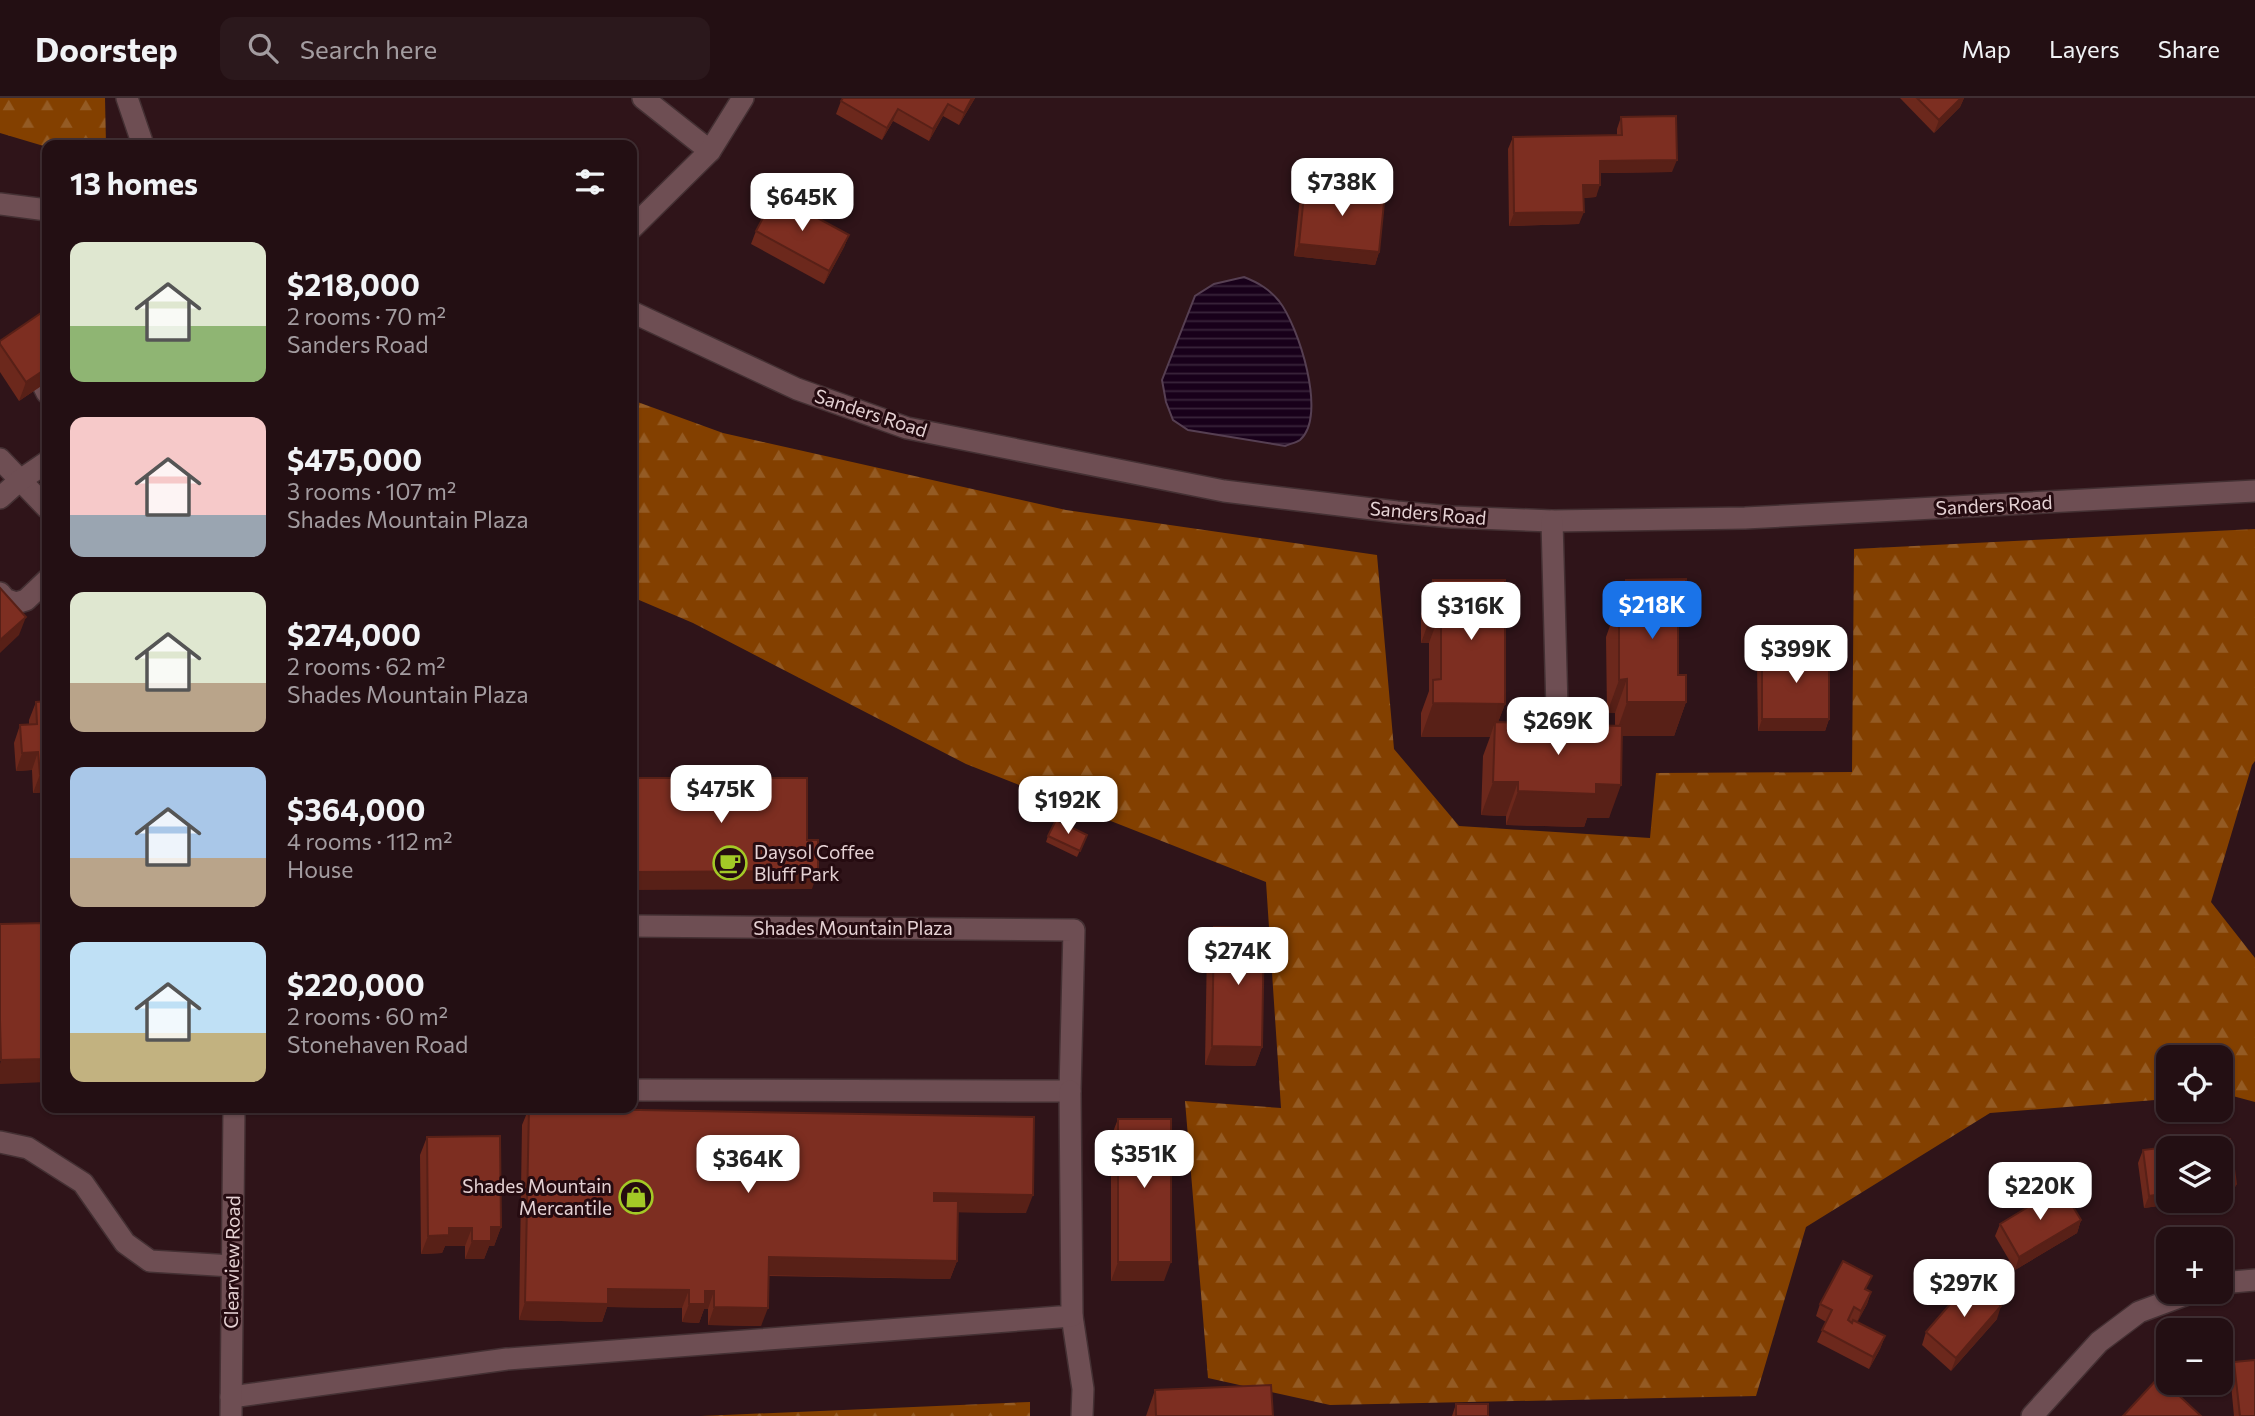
<!DOCTYPE html>
<html lang="en">
<head>
<meta charset="utf-8">
<style>
  body { margin:0; font-family:Commissioner,sans-serif; background:#2b181c; color:#f1f3f6; height:100vh; display:flex; flex-direction:column; font-size:26px; white-space:nowrap }
  * { box-sizing:border-box; margin:0 }
  p { font-size:23px; color:#a39ca0 }
  .icon { flex:none; width:38px; height:38px; fill:none; stroke:currentColor; stroke-width:2; stroke-linecap:round; stroke-linejoin:round }
  .map { position:relative; flex:1; overflow:hidden }
  .drawer { position:absolute; left:42px; top:42px; width:595px; height:973px; display:flex; flex-direction:column; background:#230f13; border-radius:14px; box-shadow:0 2px 5px #0004,0 0 0 2px #402f33 }
  .drawer>* { flex:none }
  .controls { position:absolute; left:2156px; top:947px; display:grid; gap:14px }
  .controls a { display:grid; place-items:center; width:77px; height:77px; border-radius:14px; background:#230f13; box-shadow:0 2px 5px #0004,0 0 0 2px #402f33; font-size:35px }
  .price { position:absolute; translate:-50% -60px; padding:0 16px; border-radius:14px; background:#fff; color:#222; font-size:23px; line-height:46px; filter:drop-shadow(0 2px 4px #0008) }
  .price::after { content:''; position:absolute; left:50%; top:42px; width:21px; height:16px; margin-left:-10px; background:inherit; clip-path:polygon(0 0,100% 0,50% 100%) }
  .price.active { background:#1a73e8; color:#fff }
  ul { padding:0; list-style:none }
  li { display:flex; align-items:center; gap:21px; height:175px; padding:0 28px }
  li span { display:grid; place-items:center; flex:none; width:196px; height:140px; border-radius:14px; color:#555 }
  li>.icon { margin-inline-start:auto }
  span .icon { width:84px; height:84px; fill:#fffc; stroke-width:1 }
  li b { font-size:30px }
  h2 { display:flex; justify-content:space-between; align-items:center; height:84px; padding:0 28px; font-size:30px }
  header { display:flex; align-items:center; gap:42px; box-sizing:border-box; height:98px; padding:0 35px; background:#230f13; border-bottom:2px solid #402f33 }
  header strong { font-size:33px }
  nav { display:flex; gap:38px; margin-inline-start:auto; font-size:24px }
  .search { width:490px; height:63px; background:#2b181c; display:flex; align-items:center; gap:18px; box-sizing:border-box; padding:0 24px; border-radius:14px; color:#a39ca0; font-size:26px }
  .map>svg:first-child { display:block }
  .forest { fill:url(#forest-firs) }
  .water { fill:url(#water-rules); stroke:#563f52; stroke-width:2 }
  .lines { fill:none; stroke-linecap:round; stroke-linejoin:round }
  .minor-casing { stroke:#443033; stroke-width:24 }
  .minor { stroke:#6e4e53; stroke-width:21 }
  .wall { fill:#6c281c }
  .shaded-wall { fill:#582017 }
  .building { fill:#7d2e21; stroke:#582017; stroke-width:2 }
  .labels { text-anchor:middle; stroke-width:6; stroke-linejoin:round; paint-order:stroke }
  .street-label { font-size:19px; fill:#e5d2d4; stroke:#250b10 }
  .poi-label { font-size:19px; fill:#e5d2d4; stroke:#250b10; text-anchor:start }
</style>
</head>
<body>
<header>
<strong>Doorstep</strong>
<div class="search"><svg class="icon" aria-label="search" viewBox="0 0 24 24"><circle cx="10" cy="10" r="6"/><path d="M15 15l6 6"/></svg>Search here</div>
<nav><a>Map</a><a>Layers</a><a>Share</a></nav>
</header>
<div class="map">
<svg width="2255" height="1318" viewBox="0 0 2255 1318">
  <defs>
    <pattern id="forest-firs" width="22" height="20" patternUnits="userSpaceOnUse" patternTransform="scale(1.75)"><rect width="22" height="20" fill="#834000"/><path d="M5 1l3.5 6h-7zM16 11l3.5 6h-7z" fill="#945b24"/></pattern>
    <pattern id="water-rules" width="6" height="5" patternUnits="userSpaceOnUse" patternTransform="scale(1.75)"><rect width="6" height="5" fill="#18001a"/><path d="M0 2.5h6" fill="none" stroke="#39243a"/></pattern>
  </defs>
  <rect width="100%" height="100%" fill="#2f1419"/>
  <g class="forest">
    <path d="M0,0H105L106,47L47,49L0,35Z"/>
    <path d="M632,302L723,335L1066,412L1377,457L1394,651L1459,728L1650,740L1656,675L1852,674L1854,451L2255,431V663L2252,667L2211,804L2255,860V1004L2229,997L2221,998V959H2168V1001L1990,1015L1806,1129L1756,1298L1330,1307L1208,1280L1185,1003L1281,1010L1266,784L966,666L693,525L632,499Z"/>
    <path d="M1030,1304V1318H701Z"/>
  </g>
  <path class="water" d="M1244,179C1259,185 1269,191 1279,203C1298,227 1328,318 1300,342C1296,345 1289,346 1285,348L1188,332L1173,322L1166,304L1162,282L1195,198L1214,186Z"/>
  <g class="lines">
    <defs>
      <g id="minor">
        <path d="M127,0L143,47"/>
        <path d="M643,0L710,53"/>
        <path d="M0,106L47,112"/>
        <path d="M632,130L710,53L743,0"/>
        <path d="M632,214L797,291L907,330L1224,393L1397,414L1452,419L1552,423L1745,420L2255,393"/>
        <path d="M43,287L47,295"/>
        <path d="M0,361L47,410"/>
        <path d="M0,400L19,383L47,364"/>
        <path d="M1552,423L1557,611"/>
        <path d="M0,495L5,501L16,505L26,502L47,482"/>
        <path d="M632,828L1074,832L1070,993L632,992"/>
        <path d="M0,1044L28,1050L83,1085L125,1145L150,1163L232,1168"/>
        <path d="M2221,1185L2255,1182"/>
        <path d="M1072,1218L1083,1291L1082,1318"/>
        <path d="M231,1299L507,1261L1072,1218L1070,993"/>
        <path d="M231,1318L234,1010"/>
        <path d="M2032,1318L2099,1244L2139,1214L2193,1194"/>
      </g>
    </defs>
    <use href="#minor" class="minor-casing"/>
    <use href="#minor" class="minor"/>
  </g>
  <g class="wall">
    <path d="M975,0L959,27L943,18L929,43L893,23L882,42L836,16L841,3Z"/>
    <path d="M1900,0H1964L1960,9L1934,35Z"/>
    <path d="M1621,19L1672,74L1600,75L1596,99L1583,100L1579,126L1509,128L1508,51L1513,39L1617,37V31Z"/>
    <path d="M1305,87L1379,154L1375,167L1294,158L1300,99Z"/>
    <path d="M756,133L849,137L844,149L824,186L751,146Z"/>
    <path d="M47,211V284L19,303L0,274V243Z"/>
    <path d="M1433,482L1505,606L1498,624L1615,628V615H1607L1606,539L1626,482L1686,509L1678,531V577L1686,604L1674,638H1622L1609,720H1587L1584,729L1506,727V718L1481,717L1483,658L1490,639H1421V615L1429,593V545H1421V516Z"/>
    <path d="M1762,553L1829,621L1825,633H1758L1757,566Z"/>
    <path d="M47,603V694L33,695L32,672L16,673L14,645L20,627H29V622L36,604Z"/>
    <path d="M1087,737L1077,759L1046,744L1048,738Z"/>
    <path d="M1214,829L1262,949L1255,968L1205,967L1207,847Z"/>
    <path d="M529,1010L1026,1115L958,1114L957,1163L950,1181L769,1178L761,1228L708,1227V1211H704L699,1225L682,1224V1210L607,1209L602,1224L519,1222L522,1027Z"/>
    <path d="M1118,1021L1164,1183H1111V1039Z"/>
    <path d="M427,1039L501,1129L494,1148H489L484,1161H465V1148H445L442,1155L421,1156L420,1057Z"/>
    <path d="M2143,1052L2236,1086L2232,1099L2168,1102H2201L2144,1110L2138,1065Z"/>
    <path d="M2081,1122L2077,1135L2015,1172L1995,1138L2000,1126Z"/>
    <path d="M1867,1191L1871,1194L1867,1206L1857,1224L1885,1238L1880,1251L1869,1271L1817,1244L1826,1224L1816,1218L1820,1206Z"/>
    <path d="M1997,1221L1951,1273L1922,1247L1926,1234Z"/>
    <path d="M2234,1264L2255,1318H2234L2230,1276Z"/>
    <path d="M1155,1292L1273,1318H1146Z"/>
    <path d="M1456,1306L1488,1318H1452Z"/>
  </g>
  <g class="shaded-wall">
    <path d="M972,0H975L959,27L964,15Z"/>
    <path d="M1961,0H1964L1960,9L1934,35L1939,22Z"/>
    <path d="M948,6L943,18L929,43L933,31Z"/>
    <path d="M898,11L893,23L882,42L887,30Z"/>
    <path d="M1677,62L1672,74L1595,75L1600,63Z"/>
    <path d="M1583,87H1600L1596,99L1579,100Z"/>
    <path d="M1584,114L1579,126L1509,128L1514,115Z"/>
    <path d="M849,137L844,149L824,186L829,173Z"/>
    <path d="M1299,146L1379,154L1375,167L1294,158Z"/>
    <path d="M47,270V284L19,303L26,284Z"/>
    <path d="M1678,509H1686L1674,543Z"/>
    <path d="M1433,512H1441L1429,545H1421Z"/>
    <path d="M26,519L19,537L0,555V542Z"/>
    <path d="M1627,581L1615,615H1607L1619,582Z"/>
    <path d="M1627,604H1686L1674,638H1615Z"/>
    <path d="M1433,605L1505,606L1495,632V624L1490,639H1421Z"/>
    <path d="M1762,621H1829L1825,633H1758Z"/>
    <path d="M38,654L32,672L16,673L22,655Z"/>
    <path d="M40,676H47V694L33,695Z"/>
    <path d="M1493,684H1518L1506,718L1481,717Z"/>
    <path d="M1596,686L1621,687L1609,720H1587L1584,729L1506,727L1518,693Z"/>
    <path d="M818,773L812,791L632,792V774Z"/>
    <path d="M1212,948L1262,949L1255,968L1205,967Z"/>
    <path d="M47,961V984L0,986V966L1,962Z"/>
    <path d="M2236,1086L2232,1099L2221,1100V1088Z"/>
    <path d="M934,1095L1033,1097L1026,1115L928,1114Z"/>
    <path d="M2168,1095V1102H2201L2144,1110L2149,1098Z"/>
    <path d="M2081,1122L2077,1135L2015,1172L2019,1159Z"/>
    <path d="M491,1129H501L494,1148H489L484,1161H465L472,1143Z"/>
    <path d="M449,1130H472L465,1148H445L442,1155L421,1156L428,1138Z"/>
    <path d="M769,1159L957,1163L950,1181L762,1177Z"/>
    <path d="M1118,1164H1171L1164,1183H1111Z"/>
    <path d="M608,1191L689,1192L682,1210L607,1209L602,1224L519,1222L525,1204Z"/>
    <path d="M705,1193H714L708,1211H704L699,1225L682,1224L689,1206Z"/>
    <path d="M1871,1194L1867,1206L1857,1225L1861,1213Z"/>
    <path d="M2001,1208L1997,1221L1951,1273L1956,1260Z"/>
    <path d="M714,1209L768,1210L761,1228L708,1227Z"/>
    <path d="M1885,1238L1880,1251L1869,1271L1873,1259Z"/>
  </g>
  <g class="building">
    <path d="M843,0H972L964,15L948,6L933,31L898,11L887,30L841,3Z"/>
    <path d="M1917,0H1961L1939,22Z"/>
    <path d="M1676,18L1677,62L1600,63V87H1583L1584,114L1514,115L1513,39L1622,37L1621,19Z"/>
    <path d="M1305,87L1385,95L1379,154L1299,146Z"/>
    <path d="M775,97L849,137L829,173L756,133Z"/>
    <path d="M47,211V270L26,284L0,246V243Z"/>
    <path d="M1686,481V509H1678V577H1686V604H1627V581L1619,582V505H1627L1626,482Z"/>
    <path d="M1433,482H1505V606L1433,605V582L1441,581V512H1433Z"/>
    <path d="M0,490L26,519L0,542Z"/>
    <path d="M1829,552V621H1762V553Z"/>
    <path d="M47,603V676H40L38,654L22,655L20,627L37,626L36,604Z"/>
    <path d="M1495,624L1622,628L1621,687L1596,686V696L1518,693V684H1493Z"/>
    <path d="M632,680H807V742H818V773L632,774Z"/>
    <path d="M1056,722L1087,737L1080,753L1048,738Z"/>
    <path d="M47,825V961L1,962L0,922V826Z"/>
    <path d="M1214,829L1264,830L1262,949L1212,948Z"/>
    <path d="M529,1010L1034,1019L1033,1097L934,1095V1103H958L957,1163L769,1159L768,1210L714,1209V1193H705V1206H689V1192L608,1191V1206L525,1204Z"/>
    <rect x="1118" y="1021" width="53" height="143"/>
    <path d="M500,1038L501,1129H491V1143H472V1130H449V1137L428,1138L427,1039Z"/>
    <path d="M2230,1041L2236,1086L2221,1088V1050H2168V1095L2149,1098L2143,1052Z"/>
    <path d="M2061,1089L2081,1122L2019,1159L2000,1126Z"/>
    <path d="M1843,1163L1872,1178L1865,1191L1871,1194L1861,1213L1854,1209L1848,1222L1852,1225L1853,1222L1885,1238L1873,1259L1822,1232L1832,1212L1820,1206Z"/>
    <path d="M1971,1182L2001,1208L1956,1260L1926,1234Z"/>
    <path d="M2255,1262V1318H2240L2234,1264Z"/>
    <path d="M2159,1279L2201,1318H2123Z"/>
    <path d="M1271,1287L1273,1318H1156L1155,1292Z"/>
    <rect x="1456" y="1306" width="32" height="12"/>
  </g>
  <defs>
    <symbol id="cafe-ring" viewBox="-11 -11 22 22"><circle r="9.5" fill="#250b10" stroke="#a3c926" stroke-width="1.5"/><path d="M-5.5-4.5H6V0H3Q3 3.5 0 3.5H-2.5Q-5.5 3.5-5.5 0ZM3-3.2v2h1.7v-2ZM-6 4.5H4V6H-6Z" fill="#a3c926"/></symbol>
    <symbol id="shop-ring" viewBox="-11 -11 22 22"><circle r="9.5" fill="#250b10" stroke="#a3c926" stroke-width="1.5"/><path d="M-5-2.5h2.3a2.7 3.5 0 0 1 5.4 0H5L5.5 6h-11ZM-1.5-2.5h3a1.5 2.3 0 0 0-3 0Z" fill="#a3c926"/></symbol>
  </defs>
  <g fill-rule="evenodd">
    <use href="#cafe-ring" x="711" y="746" width="38" height="38"/>
    <use href="#shop-ring" x="617" y="1080" width="38" height="38"/>
  </g>
  <g class="labels">
    <g class="street-label">
      <text transform="translate(871 315) rotate(18)" y="7">Sanders Road</text>
      <text transform="translate(1994 407) rotate(-3)" y="7">Sanders Road</text>
      <text transform="translate(1428 415) rotate(5)" y="7">Sanders Road</text>
      <text x="853" y="837">Shades Mountain Plaza</text>
      <text transform="translate(232 1164) rotate(-89)" y="7">Clearview Road</text>
    </g>
    <g class="poi-label">
      <text x="754" y="761">Daysol Coffee<tspan x="754" dy="22">Bluff Park</tspan></text>
      <text x="612" y="1095" text-anchor="end">Shades Mountain<tspan x="612" dy="22">Mercantile</tspan></text>
    </g>
  </g>
</svg>
<div class="controls">
<a><svg class="icon" aria-label="locate" viewBox="0 0 24 24"><circle cx="12" cy="12" r="6"/><path d="M12 2v4M12 18v4M2 12h4M18 12h4"/></svg></a>
<a><svg class="icon" aria-label="layers" viewBox="0 0 24 24"><path d="M12 4l9 5-9 5-9-5zM3 14l9 5 9-5"/></svg></a>
<a>+</a>
<a>−</a>
</div>
<b class="price" style="left:1342px;top:120px">$738K</b>
<b class="price" style="left:802px;top:135px">$645K</b>
<b class="price active" style="left:1652px;top:543px">$218K</b>
<b class="price" style="left:1471px;top:544px">$316K</b>
<b class="price" style="left:1796px;top:587px">$399K</b>
<b class="price" style="left:1558px;top:659px">$269K</b>
<b class="price" style="left:721px;top:727px">$475K</b>
<b class="price" style="left:1068px;top:738px">$192K</b>
<b class="price" style="left:1238px;top:889px">$274K</b>
<b class="price" style="left:1144px;top:1092px">$351K</b>
<b class="price" style="left:748px;top:1097px">$364K</b>
<b class="price" style="left:2040px;top:1124px">$220K</b>
<b class="price" style="left:1964px;top:1221px">$297K</b>
<section class="drawer">
<h2>13 homes<svg class="icon" aria-label="filters" viewBox="0 0 24 24"><path d="M4 7h16M4 17h16"/><circle cx="9" cy="7" r="2"/><circle cx="15" cy="17" r="2"/></svg></h2>
<ul>
<li><span style="background:linear-gradient(#dfe7d0 60%,#8fb573 0)"><svg class="icon" aria-label="home" viewBox="0 0 24 24"><path d="M3 11l9-7 9 7M6 9v11h12V9"/></svg></span><div><b>$218,000</b><p>2 rooms · 70 m²</p><p>Sanders Road</p></div></li>
<li><span style="background:linear-gradient(#f6c9c9 70%,#9aa5b1 0)"><svg class="icon" aria-label="home" viewBox="0 0 24 24"><path d="M3 11l9-7 9 7M6 9v11h12V9"/></svg></span><div><b>$475,000</b><p>3 rooms · 107 m²</p><p>Shades Mountain Plaza</p></div></li>
<li><span style="background:linear-gradient(#dfe7d0 65%,#b9a48a 0)"><svg class="icon" aria-label="home" viewBox="0 0 24 24"><path d="M3 11l9-7 9 7M6 9v11h12V9"/></svg></span><div><b>$274,000</b><p>2 rooms · 62 m²</p><p>Shades Mountain Plaza</p></div></li>
<li><span style="background:linear-gradient(#a9c7e8 65%,#b9a48a 0)"><svg class="icon" aria-label="home" viewBox="0 0 24 24"><path d="M3 11l9-7 9 7M6 9v11h12V9"/></svg></span><div><b>$364,000</b><p>4 rooms · 112 m²</p><p>House</p></div></li>
<li><span style="background:linear-gradient(#bfe0f5 65%,#c2b280 0)"><svg class="icon" aria-label="home" viewBox="0 0 24 24"><path d="M3 11l9-7 9 7M6 9v11h12V9"/></svg></span><div><b>$220,000</b><p>2 rooms · 60 m²</p><p>Stonehaven Road</p></div></li>
</ul>
</section>
</div>
</body>
</html>
